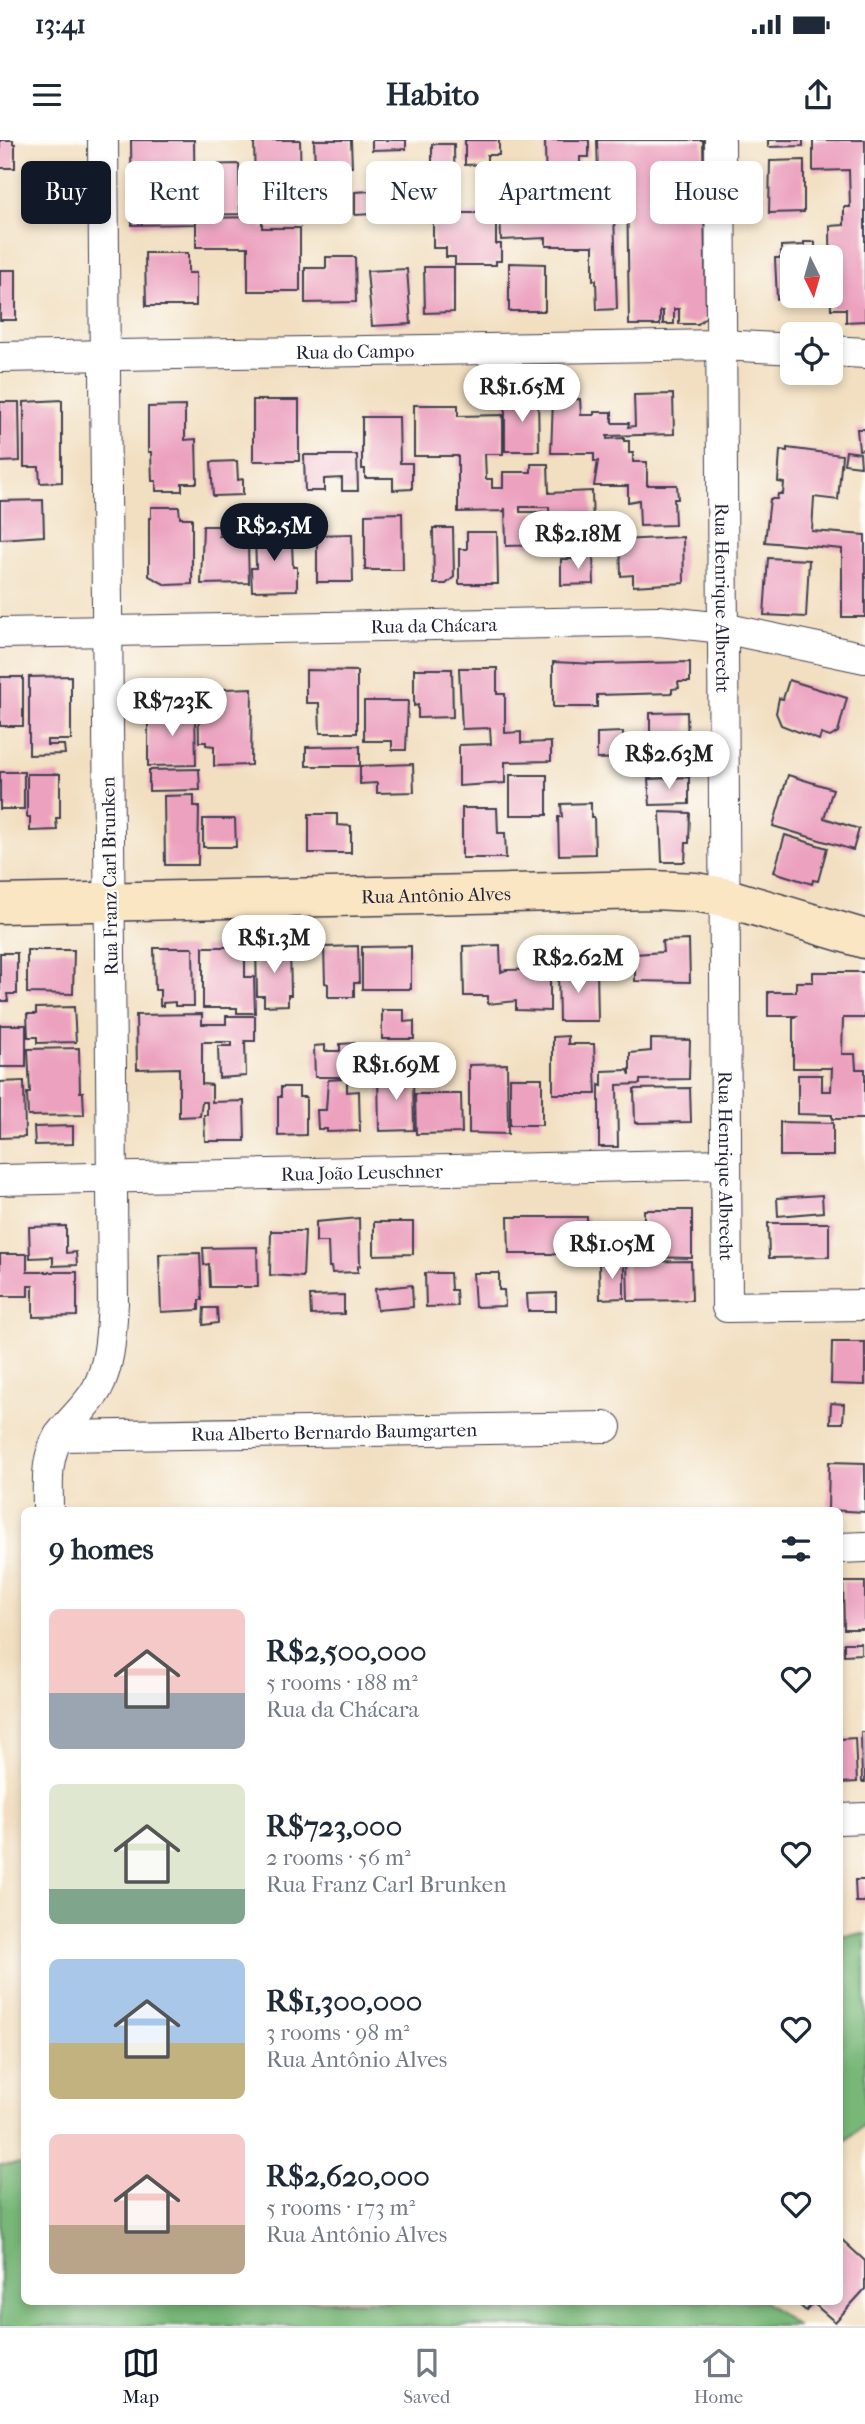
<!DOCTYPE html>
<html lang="en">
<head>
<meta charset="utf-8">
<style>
  body { margin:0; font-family:"IM FELL French Canon",serif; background:#f6f6f7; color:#1f2937; height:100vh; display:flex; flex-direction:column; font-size:26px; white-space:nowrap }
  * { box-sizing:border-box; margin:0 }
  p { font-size:23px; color:#747a83 }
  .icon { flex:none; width:38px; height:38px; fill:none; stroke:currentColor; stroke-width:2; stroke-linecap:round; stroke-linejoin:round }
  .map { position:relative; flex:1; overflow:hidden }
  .drawer { position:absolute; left:21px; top:1367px; width:822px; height:798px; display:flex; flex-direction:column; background:#fff; border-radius:10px; box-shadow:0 4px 10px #0003 }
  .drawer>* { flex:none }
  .top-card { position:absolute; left:21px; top:21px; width:824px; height:63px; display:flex; gap:14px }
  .needle { width:46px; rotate:175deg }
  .controls { position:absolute; left:780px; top:105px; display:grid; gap:14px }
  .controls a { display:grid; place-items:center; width:63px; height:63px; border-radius:10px; background:#fff; box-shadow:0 4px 10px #0003; font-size:35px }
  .price { position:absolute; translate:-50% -60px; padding:0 16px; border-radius:24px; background:#fff; color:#222; font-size:23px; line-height:46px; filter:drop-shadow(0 2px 4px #0008) }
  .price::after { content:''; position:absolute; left:50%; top:42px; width:21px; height:16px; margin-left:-10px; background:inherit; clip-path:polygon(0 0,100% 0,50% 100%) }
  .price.selected { background:#111827; color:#fff }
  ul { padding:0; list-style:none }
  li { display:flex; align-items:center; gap:21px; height:175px; padding:0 28px }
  li span { display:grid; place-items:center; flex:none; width:196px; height:140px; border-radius:10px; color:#555 }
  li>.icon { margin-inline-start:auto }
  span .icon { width:84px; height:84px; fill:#fffc; stroke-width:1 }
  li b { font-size:30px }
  h2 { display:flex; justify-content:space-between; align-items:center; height:84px; padding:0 28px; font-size:30px }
  .chip { padding:0 24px; border-radius:10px; background:#fff; box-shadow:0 4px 10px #0003; font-size:24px; line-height:63px }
  .chip.selected { background:#111827; color:#fff }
  .status { display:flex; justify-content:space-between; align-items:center; height:49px; padding:0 35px; background:#fff; direction:ltr }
  .status svg { height:19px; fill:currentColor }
  header { display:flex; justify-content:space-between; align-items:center; height:91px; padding:0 28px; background:#fff; font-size:32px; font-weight:700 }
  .tab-bar { display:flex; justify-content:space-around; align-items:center; height:98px; border-top:2px solid #e0e1e3; background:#fff; font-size:19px; color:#747a83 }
  .tab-bar a { display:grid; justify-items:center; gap:4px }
  .tab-bar .selected { color:#111827 }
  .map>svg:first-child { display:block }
  .forest { fill:#78b778; stroke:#4d6c5a; stroke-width:2 }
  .building { fill:#eca2bf }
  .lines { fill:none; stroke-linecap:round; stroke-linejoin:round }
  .street-casing { stroke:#413e4f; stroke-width:32 }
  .secondary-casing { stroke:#413e4f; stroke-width:41 }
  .street { stroke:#fff; stroke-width:30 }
  .secondary { stroke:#fbe6c4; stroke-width:38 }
  .labels { text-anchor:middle; stroke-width:5; stroke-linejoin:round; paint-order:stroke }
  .street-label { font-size:19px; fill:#22223b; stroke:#fdfcf7 }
</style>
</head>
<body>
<div class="status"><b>13:41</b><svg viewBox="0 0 49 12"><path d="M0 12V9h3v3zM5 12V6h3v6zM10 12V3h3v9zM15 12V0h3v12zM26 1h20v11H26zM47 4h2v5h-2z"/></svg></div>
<header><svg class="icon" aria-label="menu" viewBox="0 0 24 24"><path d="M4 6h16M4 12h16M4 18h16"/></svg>Habito<svg class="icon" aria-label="share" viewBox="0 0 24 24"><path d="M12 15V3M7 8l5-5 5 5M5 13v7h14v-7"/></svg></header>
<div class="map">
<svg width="865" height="2186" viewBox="0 0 865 2186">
  <rect width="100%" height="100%" fill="#fdfcf7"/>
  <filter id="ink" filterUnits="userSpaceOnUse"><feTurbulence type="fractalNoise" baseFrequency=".0143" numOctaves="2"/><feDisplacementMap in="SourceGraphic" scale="14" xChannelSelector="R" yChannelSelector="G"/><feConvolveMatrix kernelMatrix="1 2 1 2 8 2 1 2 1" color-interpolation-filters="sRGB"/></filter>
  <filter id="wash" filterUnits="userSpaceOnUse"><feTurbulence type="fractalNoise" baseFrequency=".00686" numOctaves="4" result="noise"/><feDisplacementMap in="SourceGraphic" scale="28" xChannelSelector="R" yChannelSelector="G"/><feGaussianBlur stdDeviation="1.57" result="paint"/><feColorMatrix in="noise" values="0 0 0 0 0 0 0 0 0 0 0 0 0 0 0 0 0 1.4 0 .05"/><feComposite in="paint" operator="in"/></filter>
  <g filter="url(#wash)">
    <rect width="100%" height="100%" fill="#f2dfc1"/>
    <g class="forest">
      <path d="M865,1794V1984L840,2006V1795Z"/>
      <path d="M24,2024V2161H764L797,2186H0V2025Z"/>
    </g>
    <g id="blocks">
      <g class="building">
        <path d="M0,0H13V4H15V28H0Z"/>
        <path d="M131,0H194L195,84L132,85Z"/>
        <path d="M254,0H300L301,46L255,47Z"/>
        <path d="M314,0H351L352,27H347V31L333,32L332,27L315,28Z"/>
        <path d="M372,0H406V9L372,10Z"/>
        <path d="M465,0H499V15H487V24L465,25Z"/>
        <path d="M545,0H589V17H580V37H568L569,58H592V41L613,40L617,169L597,170L596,140H593V106H546V98L501,100L500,72H546Z"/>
        <path d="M597,0H703L706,177L698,184H679V169H674V184H663V171H660V185H629L627,42H623V30H619V33H598Z"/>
        <path d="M768,0H803V6L768,7Z"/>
        <path d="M813,0H865V181L846,182V169H831L830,86L844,85V67H850L849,30L813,31Z"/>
        <path d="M432,4H454L455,73H479V77H496V104H501V121H496V125H455V117H446V108H433V56H429V43H432Z"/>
        <path d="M804,20V72L769,73L770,21Z"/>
        <path d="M239,24L240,74L196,75V25Z"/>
        <path d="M371,51L372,74L355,75V52Z"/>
        <path d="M262,77V88H300V151H248V107H196V78Z"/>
        <path d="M804,102H815V117H793V156H799V158L777,159L775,118H781V106L804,105Z"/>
        <path d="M145,113H188V133H196V166H146Z"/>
        <path d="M326,117H355L356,162L305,163V128H326Z"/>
        <path d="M509,123L545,124V171H509Z"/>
        <path d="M424,127H454V172L425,173Z"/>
        <path d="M407,129L411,184L372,186L367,131Z"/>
        <rect x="0" y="130" width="16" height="50"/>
        <path d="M673,254L674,294L607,296V299L624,298V301H629V313H633V322H647V345H677L678,359H674L675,385L640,386L639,360L628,362V346H594L598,321H594V313H551L553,260L580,259L581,275H594V272H612V283H629L628,287L635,286L634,255Z"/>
        <path d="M505,256L538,257L539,311H505Z"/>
        <path d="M62,260V342L40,343L39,327H24V262Z"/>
        <rect x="253" y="260" width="46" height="61"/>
        <path d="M0,262H19L20,321L0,322Z"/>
        <path d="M414,265H458V276L503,275V314H485L486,339H492V348H503V332H531V324H548L549,353L592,351L593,390H550L549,367H520V372H543L544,405L506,406L505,368L504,371L458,372V316H414Z"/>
        <path d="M185,266V300L196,299L197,343H182V351H156V341H152L151,312H148V267Z"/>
        <path d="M362,277H399L400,323H412V349L393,350V338H365V329H362Z"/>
        <path d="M857,289H865V309L859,310Z"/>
        <path d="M787,308L842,315L838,360L814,357L812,391L865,395V477H842V409L765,402L770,359H777L778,354H783L784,343L778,342L780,310L787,311Z"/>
        <path d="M846,311L860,313L861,326L844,324Z"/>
        <path d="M304,315H357L358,351H342V338L324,339V351H305Z"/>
        <path d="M237,321L238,340L243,339V355L213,356L211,322Z"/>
        <path d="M43,360L44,396L0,399V361Z"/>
        <path d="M151,367H179L180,378H192V444L166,445L149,436V378H151Z"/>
        <path d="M402,373L403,430H365V374Z"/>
        <path d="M203,386H219V396H236V406L248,407L249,443L201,444Z"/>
        <path d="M433,388H453L454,437L446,444H434Z"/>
        <path d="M289,392L290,404H292L293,427H297V450L252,451L251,428H256L255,393Z"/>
        <path d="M467,392H497L498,444H459V409H467Z"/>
        <path d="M352,394L353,442H317V395Z"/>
        <path d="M683,397L684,443L633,446V435L621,436L620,400Z"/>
        <path d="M583,413H593L594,444L561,445V419H583Z"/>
        <path d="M768,418L809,420L806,477L764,475Z"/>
        <path d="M553,522L597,524L690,522V542H678L679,548L672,549V553L597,555V567H553Z"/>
        <path d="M459,528H497V554H505V593L521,592V603L551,602V621L505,622V643L459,646V605L491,604L490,588L462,589Z"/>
        <path d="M414,529H452L453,577L418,578V565L414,566Z"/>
        <path d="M306,530L357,531V593H320L319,563H306Z"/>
        <path d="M71,536V600H47V605H64L65,614L29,615V537Z"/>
        <rect x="0" y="537" width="23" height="49"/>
        <path d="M789,540L847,558L838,592L830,597L821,594L819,600L781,585L776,573L779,558L783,559Z"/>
        <path d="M252,548L251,625L214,626V606L206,605V602H199L198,550Z"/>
        <path d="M364,561H408L406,610H392V601H364Z"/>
        <path d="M195,569L196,625L148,626V570Z"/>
        <path d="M687,572L688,616H650V573Z"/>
        <path d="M623,592V618L597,619V593Z"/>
        <path d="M360,606V626H306V607Z"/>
        <path d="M413,624L414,652L377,653V643L360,644V626Z"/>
        <path d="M199,629L200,650L149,651V630Z"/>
        <rect x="0" y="632" width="24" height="37"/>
        <path d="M27,634H60V678H56L57,690L30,691V677H27Z"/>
        <rect x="510" y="635" width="37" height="40"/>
        <path d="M788,635L833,649L824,678L859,689L853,710L773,686Z"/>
        <path d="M689,637V664L650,665L648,639Z"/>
        <path d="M194,655V666H199L198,725H165L164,656Z"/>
        <path d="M591,663V677H594L595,714L559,715L558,677H562L561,664Z"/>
        <path d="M462,668H497L498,693H505L506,718H462Z"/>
        <path d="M660,672L690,673L689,703H686L685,722H662Z"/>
        <path d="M309,674H337V685L351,686V713H309Z"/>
        <path d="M203,679H235L236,707H203Z"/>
        <path d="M785,695L827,708L818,741L813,740L812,744L774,732Z"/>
        <path d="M689,800L690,842L635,841V814L663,812L662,801Z"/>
        <path d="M500,805L501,832L506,830L550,829V871L516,870V861L488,864V856H464L463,806Z"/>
        <path d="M358,806L359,843H354V857H328V844L325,843L324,807Z"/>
        <path d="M411,806V849H362V807Z"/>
        <path d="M203,807H245V837H254L255,873H237V868H203Z"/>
        <path d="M290,807L291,855H288V865L264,866V856H257L256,808Z"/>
        <path d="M154,808H193L194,866H175V862L163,863V866H160V850H155Z"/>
        <path d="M27,810H74L73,854L27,853Z"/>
        <path d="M0,813H17V854H7L8,861H0Z"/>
        <path d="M597,828L598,881H559L558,829Z"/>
        <path d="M813,832H865V878H843L842,914H855L856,929H865V979H832V975L798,974V935H822V951H831L832,928H793V878L796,876H768V852H796V842H813Z"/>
        <path d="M74,867L76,902L37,903V897H28L27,874H36V868Z"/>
        <path d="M382,870H404V882L414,881V899H382Z"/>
        <path d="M202,874V884H226V876H255V901H245L246,936L219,938L218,906H232V902H202V944L212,945V962L244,961L245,1001H205L204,975H207V962H202L200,976L179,977V928L137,929L136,875Z"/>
        <rect x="0" y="885" width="26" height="42"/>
        <path d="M568,896V904H594L596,954H553V897Z"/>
        <path d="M651,899L690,900L689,939L640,940V944L617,945L618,1007H599V945L602,946V931L628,930L630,935V913L651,911Z"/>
        <path d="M355,903L356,941H347V952L359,951L360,991L327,992V989H318L317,970H326L328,940L341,939L340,937H315L314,906L325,905V911H340V904Z"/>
        <path d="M79,908L80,952H83L84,975L28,976L27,953H30L28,909Z"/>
        <path d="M507,924L508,994L469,993V925Z"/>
        <path d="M378,933H413L414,990L379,991Z"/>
        <rect x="510" y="938" width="32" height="47"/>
        <path d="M24,941L25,997L0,998V942Z"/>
        <path d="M281,947H299V957H306V995L278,996V957H281Z"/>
        <path d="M690,948L691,982L635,983L634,949Z"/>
        <path d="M415,954H461L462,993L416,994Z"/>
        <path d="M780,982L833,983V1016H780Z"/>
        <path d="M73,986V1004L35,1005L34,987Z"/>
        <path d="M822,1055L823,1072L778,1076L777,1058Z"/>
        <path d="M644,1070H692V1118L644,1117Z"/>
        <path d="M508,1077H587V1096L596,1095L597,1121L571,1122V1114H509Z"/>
        <path d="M359,1078L360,1126H358V1132L332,1133L331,1127H329L328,1102H316V1082Z"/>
        <path d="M374,1082H413V1114L374,1115Z"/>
        <path d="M768,1083H829V1117L769,1118Z"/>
        <path d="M66,1086V1113L76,1112L77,1125L53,1126V1117L30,1118L29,1087Z"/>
        <path d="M271,1091H305L303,1137L270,1135Z"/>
        <path d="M257,1107L258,1147H210L209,1124L204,1125L203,1108Z"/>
        <path d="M200,1113L202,1160H199V1170L161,1172L159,1114Z"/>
        <path d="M0,1114H27V1132H77V1176L33,1177V1146H28V1156H0Z"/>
        <path d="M691,1121L692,1160L628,1161L627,1122Z"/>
        <path d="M599,1124H624V1158L600,1159Z"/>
        <path d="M425,1133H450L451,1150H456L457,1166L426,1167Z"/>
        <path d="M473,1133H499V1150H504L505,1166L475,1167Z"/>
        <path d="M412,1145L413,1167L377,1170L375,1149Z"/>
        <path d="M556,1153V1171H528L527,1154Z"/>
        <path d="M344,1155V1174L311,1175L310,1156Z"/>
        <path d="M204,1168H217L218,1183L203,1185Z"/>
        <path d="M832,1202H865V1245L831,1244Z"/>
        <path d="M831,1263L844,1264L843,1283H830Z"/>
        <path d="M829,1322L865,1323V1372L828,1370Z"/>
        <path d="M843,1442H865V1489H844Z"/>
        <path d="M844,1503H861V1514L844,1515Z"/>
        <path d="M861,1592H865V1642H862Z"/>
        <path d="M855,1598L857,1642L840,1643V1599Z"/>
        <path d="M855,1740H865V1762H856Z"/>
        <path d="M840,2098L865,2121V2149L835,2182L813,2163L806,2171L795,2161H840Z"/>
      </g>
    </g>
  </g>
  <g filter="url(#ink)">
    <use href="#blocks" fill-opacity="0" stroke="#413e4f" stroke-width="2"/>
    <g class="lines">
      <defs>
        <g id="street">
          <path id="s1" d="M720,0L727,1167L865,1165"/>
          <path d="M831,211L865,213"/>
          <path id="s2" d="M0,217L721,205L793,209"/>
          <path id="s3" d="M0,493L659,481L723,488L865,518"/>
          <path id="s4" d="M0,1040L726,1024"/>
          <path id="s5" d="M59,1296L606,1287"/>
          <path d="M48,1370C48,1345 45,1318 59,1296C71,1279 87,1267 97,1249C111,1222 111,1192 113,1163L103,0"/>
          <path d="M840,1408L865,1407"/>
          <path d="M840,1679L865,1678"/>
        </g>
        <g id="secondary">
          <path id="s6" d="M0,764L653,750L695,752L724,757L865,799"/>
        </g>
      </defs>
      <use href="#street" class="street-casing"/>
      <use href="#secondary" class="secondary-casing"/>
      <use href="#street" class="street"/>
      <use href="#secondary" class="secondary"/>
    </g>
  </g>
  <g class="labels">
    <g class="street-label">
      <text dy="7" stroke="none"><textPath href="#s2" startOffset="355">Rua do Campo</textPath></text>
      <text dy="7" stroke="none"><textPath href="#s1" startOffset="458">Rua Henrique Albrecht</textPath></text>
      <text dy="7" stroke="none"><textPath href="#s3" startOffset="434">Rua da Chácara</textPath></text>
      <text transform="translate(109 736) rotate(-91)" y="7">Rua Franz Carl Brunken</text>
      <text dy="7" stroke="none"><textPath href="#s6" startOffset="436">Rua Antônio Alves</textPath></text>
      <text dy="7" stroke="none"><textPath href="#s1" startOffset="1026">Rua Henrique Albrecht</textPath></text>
      <text dy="7" stroke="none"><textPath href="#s4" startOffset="362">Rua João Leuschner</textPath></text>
      <text dy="7" stroke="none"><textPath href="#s5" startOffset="275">Rua Alberto Bernardo Baumgarten</textPath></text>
    </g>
  </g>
</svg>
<div class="controls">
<a><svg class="needle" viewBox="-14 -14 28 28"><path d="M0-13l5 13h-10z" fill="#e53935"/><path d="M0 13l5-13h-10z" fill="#747a83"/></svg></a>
<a><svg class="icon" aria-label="locate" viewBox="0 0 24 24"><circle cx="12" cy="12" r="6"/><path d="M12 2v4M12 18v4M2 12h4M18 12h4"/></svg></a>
</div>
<b class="price" style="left:522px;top:284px">R$1.65M</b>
<b class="price selected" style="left:274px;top:423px">R$2.5M</b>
<b class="price" style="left:578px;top:431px">R$2.18M</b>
<b class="price" style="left:172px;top:598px">R$723K</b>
<b class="price" style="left:669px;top:651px">R$2.63M</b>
<b class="price" style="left:274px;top:835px">R$1.3M</b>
<b class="price" style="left:578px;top:855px">R$2.62M</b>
<b class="price" style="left:396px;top:962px">R$1.69M</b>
<b class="price" style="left:612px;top:1141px">R$1.05M</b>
<div class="top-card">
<a class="chip selected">Buy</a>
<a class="chip">Rent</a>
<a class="chip">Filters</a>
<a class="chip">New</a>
<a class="chip">Apartment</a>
<a class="chip">House</a>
</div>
<section class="drawer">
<h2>9 homes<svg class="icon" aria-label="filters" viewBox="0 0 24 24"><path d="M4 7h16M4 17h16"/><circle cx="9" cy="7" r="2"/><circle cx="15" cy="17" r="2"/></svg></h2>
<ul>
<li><span style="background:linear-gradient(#f6c9c9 60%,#9aa5b1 0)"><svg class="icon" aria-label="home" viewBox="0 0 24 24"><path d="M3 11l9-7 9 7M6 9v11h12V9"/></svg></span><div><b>R$2,500,000</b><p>5 rooms · 188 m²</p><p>Rua da Chácara</p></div><svg class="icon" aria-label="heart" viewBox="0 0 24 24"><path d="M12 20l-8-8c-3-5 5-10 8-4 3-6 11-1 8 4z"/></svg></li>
<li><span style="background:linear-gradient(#dfe7d0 75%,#7fa58c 0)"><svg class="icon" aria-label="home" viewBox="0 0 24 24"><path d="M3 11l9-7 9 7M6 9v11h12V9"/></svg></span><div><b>R$723,000</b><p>2 rooms · 56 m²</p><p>Rua Franz Carl Brunken</p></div><svg class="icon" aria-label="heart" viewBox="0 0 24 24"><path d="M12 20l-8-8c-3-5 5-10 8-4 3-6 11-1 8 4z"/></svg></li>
<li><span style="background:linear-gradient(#a9c7e8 60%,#c2b280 0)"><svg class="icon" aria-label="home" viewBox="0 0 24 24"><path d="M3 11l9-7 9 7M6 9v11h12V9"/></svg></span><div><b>R$1,300,000</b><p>3 rooms · 98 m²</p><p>Rua Antônio Alves</p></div><svg class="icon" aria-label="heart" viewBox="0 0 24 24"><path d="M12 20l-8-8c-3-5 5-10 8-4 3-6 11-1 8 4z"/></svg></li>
<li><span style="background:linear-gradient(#f6c9c9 65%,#b9a48a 0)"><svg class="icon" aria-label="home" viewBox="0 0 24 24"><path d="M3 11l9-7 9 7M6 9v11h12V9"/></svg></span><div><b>R$2,620,000</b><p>5 rooms · 173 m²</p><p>Rua Antônio Alves</p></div><svg class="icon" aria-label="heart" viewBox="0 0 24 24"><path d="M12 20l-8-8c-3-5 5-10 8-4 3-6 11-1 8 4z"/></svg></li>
</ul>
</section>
</div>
<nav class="tab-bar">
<a class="selected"><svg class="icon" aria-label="map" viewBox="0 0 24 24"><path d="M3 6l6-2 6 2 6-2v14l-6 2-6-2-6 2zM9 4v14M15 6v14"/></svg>Map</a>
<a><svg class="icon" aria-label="saved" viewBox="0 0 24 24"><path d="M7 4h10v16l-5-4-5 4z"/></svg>Saved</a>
<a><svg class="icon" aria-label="home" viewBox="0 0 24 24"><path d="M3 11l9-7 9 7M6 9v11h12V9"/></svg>Home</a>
</nav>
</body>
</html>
